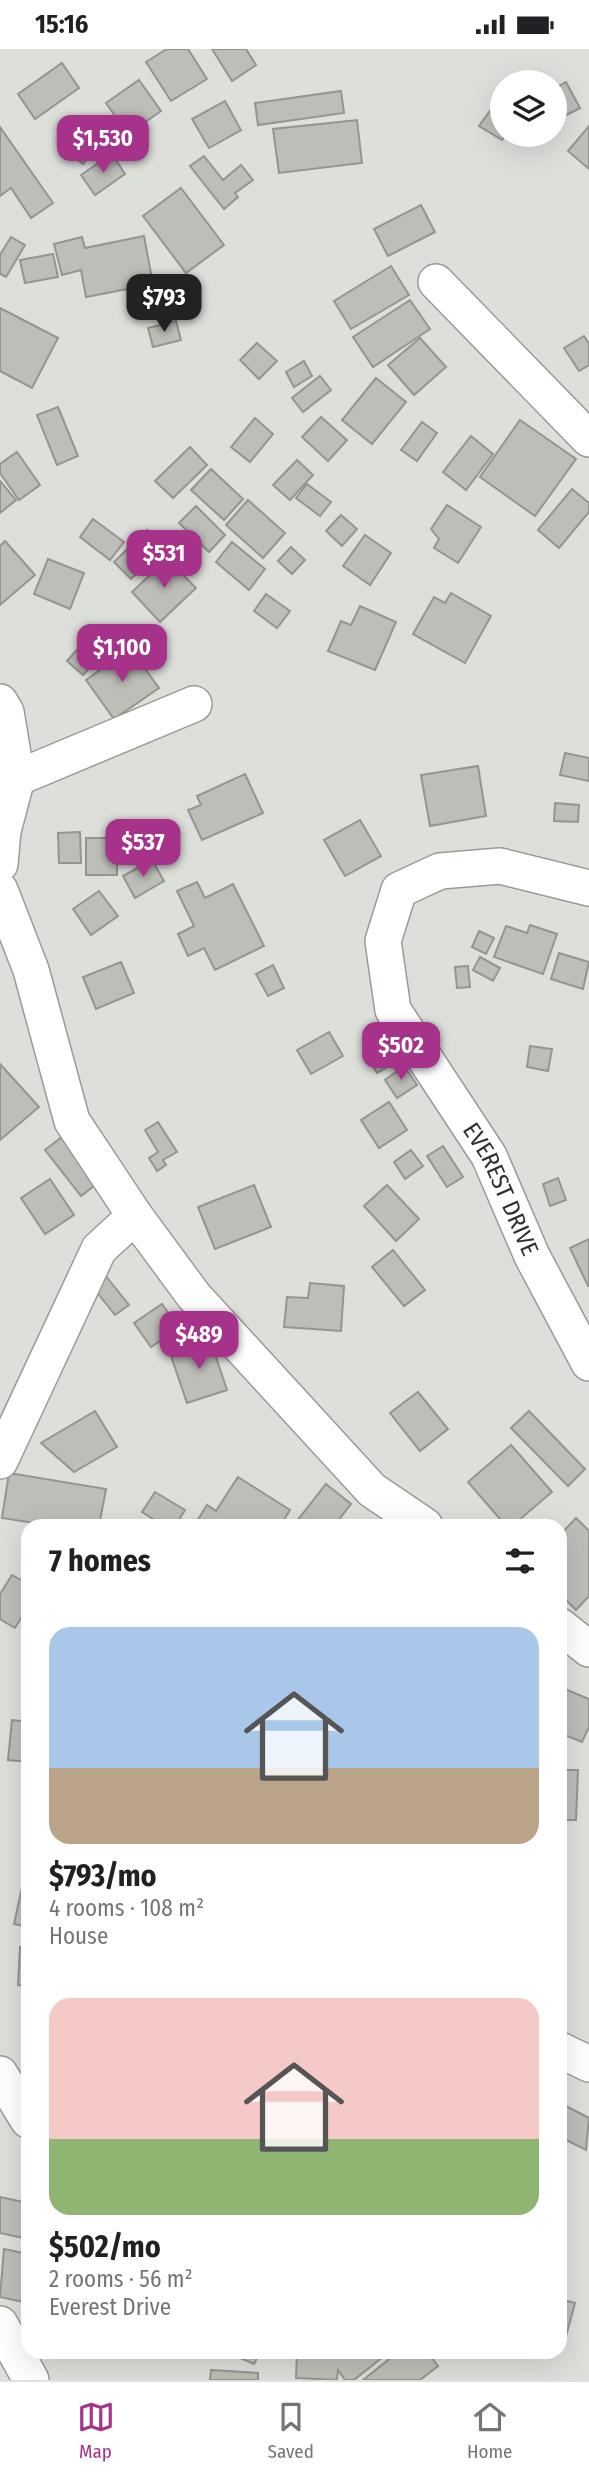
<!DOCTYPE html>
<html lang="en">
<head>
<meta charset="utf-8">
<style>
  body { margin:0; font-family:"Fira Sans Condensed",sans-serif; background:#f2f2f2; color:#202124; height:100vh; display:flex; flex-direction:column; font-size:26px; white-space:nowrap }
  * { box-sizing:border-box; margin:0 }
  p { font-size:23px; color:#757577 }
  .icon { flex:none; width:38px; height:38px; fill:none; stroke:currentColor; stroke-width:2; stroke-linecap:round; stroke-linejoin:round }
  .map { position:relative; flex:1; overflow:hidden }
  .side { position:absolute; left:21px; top:1470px; width:546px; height:840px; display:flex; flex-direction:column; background:#fff; border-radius:21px; box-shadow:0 7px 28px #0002 }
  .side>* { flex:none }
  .buttons { position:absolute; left:490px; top:21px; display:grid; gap:14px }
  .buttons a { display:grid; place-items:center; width:77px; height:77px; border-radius:50%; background:#fff; box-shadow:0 7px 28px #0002; font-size:35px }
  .price { position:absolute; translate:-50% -60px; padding:0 16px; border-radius:14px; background:#a7328a; color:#fff; font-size:23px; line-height:46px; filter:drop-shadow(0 2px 4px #0008) }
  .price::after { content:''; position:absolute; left:50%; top:42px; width:21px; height:16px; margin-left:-10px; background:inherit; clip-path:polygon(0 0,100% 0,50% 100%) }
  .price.current { background:#222; color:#fff }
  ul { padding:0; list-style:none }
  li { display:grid; align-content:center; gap:14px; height:371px; padding:0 28px }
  li span { display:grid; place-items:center; height:217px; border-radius:21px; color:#555 }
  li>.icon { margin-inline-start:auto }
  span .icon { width:126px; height:126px; fill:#fffc; stroke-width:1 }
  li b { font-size:30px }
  h2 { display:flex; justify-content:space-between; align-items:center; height:84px; padding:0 28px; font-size:30px }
  .status { display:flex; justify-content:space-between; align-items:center; height:49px; padding:0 35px; background:#fff; direction:ltr }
  .status svg { height:19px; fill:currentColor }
  .tabs { display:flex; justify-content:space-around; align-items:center; height:98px; border-top:2px solid #e0e0e0; background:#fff; font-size:19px; color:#757577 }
  .tabs a { display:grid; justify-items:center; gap:4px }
  .tabs .current { color:#a7328a }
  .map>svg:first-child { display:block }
  .building { fill:#bebeb9; stroke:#959490; stroke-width:2 }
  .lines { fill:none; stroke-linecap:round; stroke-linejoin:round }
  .minor-casing { stroke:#999b97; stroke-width:38 }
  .minor { stroke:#fff; stroke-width:35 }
  .labels { text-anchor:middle; stroke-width:5; stroke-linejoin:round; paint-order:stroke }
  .street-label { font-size:24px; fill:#2f302e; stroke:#fff }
</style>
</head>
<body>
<div class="status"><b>15:16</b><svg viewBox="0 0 49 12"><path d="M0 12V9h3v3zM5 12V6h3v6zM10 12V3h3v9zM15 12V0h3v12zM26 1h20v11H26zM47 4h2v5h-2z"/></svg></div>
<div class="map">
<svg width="589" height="2331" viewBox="0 0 589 2331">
  <rect width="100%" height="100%" fill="#dddfdb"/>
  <g class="building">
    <path d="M167,0H188L207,30L171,52L146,13Z"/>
    <path d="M212,0H246L256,16L232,32Z"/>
    <path d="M62,14L79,39L35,70L18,45Z"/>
    <path d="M139,31L161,62L128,85L106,54Z"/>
    <path d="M566,33L580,59L555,72V39Z"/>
    <path d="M341,42L344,64L258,76L255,54Z"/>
    <path d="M225,52L241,81L209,99L192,70Z"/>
    <path d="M492,59L502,64V86H506L502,91L479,77Z"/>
    <path d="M357,71L362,114L279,124L273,80Z"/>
    <path d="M589,77V120L568,102Z"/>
    <path d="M0,78L53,154L31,169L11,139L0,147Z"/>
    <path d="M88,79L103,92L83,115L67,102Z"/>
    <path d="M112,105L125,125L95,146L81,126Z"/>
    <path d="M204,107L223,131L241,116L253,131L235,144L238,148L224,160L190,117Z"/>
    <path d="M181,139L224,196L186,224L143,167Z"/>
    <path d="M421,156L435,183L388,207L374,180Z"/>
    <path d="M144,187L153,235L86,248L81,221L62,226L54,195L82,188L85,199Z"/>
    <path d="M11,188L25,196L6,228L0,225V206Z"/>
    <path d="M53,205L58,228L25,234L20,211Z"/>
    <path d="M391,217L409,246L351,280L334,252Z"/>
    <path d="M410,251L430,280L373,318L353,288Z"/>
    <path d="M0,259L58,289L32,339L0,322Z"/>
    <path d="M176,272L181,291L153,298L148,279Z"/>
    <path d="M584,287L589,295V316L579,322L564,299Z"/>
    <path d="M420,289L446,318L414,346L388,316Z"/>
    <path d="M257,294L277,312L259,330L240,311Z"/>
    <path d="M304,312L312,327L294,338L286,323Z"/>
    <path d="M320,327L331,341L303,363L292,349Z"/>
    <path d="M376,329L406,353L372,395L342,371Z"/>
    <path d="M58,358L78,407L57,416L37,366Z"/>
    <path d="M321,368L347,391L328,412L302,388Z"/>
    <path d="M255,369L273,385L250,413L231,398Z"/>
    <path d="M520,371L576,410L535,467L480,428Z"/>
    <path d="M422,373L437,384L417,412L401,401Z"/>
    <path d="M471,387L493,405L466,441L443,423Z"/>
    <path d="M190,398L207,416L173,449L155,432Z"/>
    <path d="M17,403L40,436L19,451L0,424V415Z"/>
    <path d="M297,411L313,426L290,451L273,436Z"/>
    <path d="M211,420L243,450L224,471L191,441Z"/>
    <path d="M0,432L16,451L0,464Z"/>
    <path d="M307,435L331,453L320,467L296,449Z"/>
    <path d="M572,440L589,454V463L559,499L538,481Z"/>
    <path d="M248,451L285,484L263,509L226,476Z"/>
    <path d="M447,456L481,478L458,514L434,499L439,490L431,480Z"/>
    <path d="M196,457L225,486L209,503L179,474Z"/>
    <path d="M341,466L357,480L342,497L326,482Z"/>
    <path d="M93,470L124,493L110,511L80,488Z"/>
    <path d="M147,481L163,498L131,530L114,513Z"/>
    <path d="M365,486L391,504L370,536L343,517Z"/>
    <path d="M5,492L35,526L0,556V497Z"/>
    <path d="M232,493L265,520L249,541L216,513Z"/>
    <path d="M291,498L305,511L292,525L278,512Z"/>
    <path d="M48,510L84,524L70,560L34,545Z"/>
    <path d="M167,510L196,539L160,573L132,543Z"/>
    <path d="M451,544L491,567L465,614L413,585L434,548L445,554Z"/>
    <path d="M266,545L290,562L277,579L254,562Z"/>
    <path d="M360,557L396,573L375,621L328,602L341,572L351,576Z"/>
    <path d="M93,583L109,598L83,626L67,612Z"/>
    <path d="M130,599L159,639L114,670L86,631Z"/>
    <path d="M565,704L589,709V732L560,726Z"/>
    <path d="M478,717L486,767L430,777L421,726Z"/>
    <path d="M245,725L263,764L202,791L188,761L201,756L197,747Z"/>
    <path d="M555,754L579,756L578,773L554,772Z"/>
    <path d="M360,771L381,807L345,827L324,791Z"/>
    <path d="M80,783L81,814H59L58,784Z"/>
    <rect x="86" y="789" width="31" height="37"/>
    <path d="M152,811L164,832L135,849L123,827Z"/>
    <path d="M197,833L205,849L233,835L264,897L215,921L204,899L188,907L178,885L194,877L177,842Z"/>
    <path d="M99,842L118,867L91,886L73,860Z"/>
    <path d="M530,876L557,885L543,925L494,908L506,877L527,884Z"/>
    <path d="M479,882L494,889L486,905L472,898Z"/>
    <path d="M559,904L589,913L583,940L551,930Z"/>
    <path d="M480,908L500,919L493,932L473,921Z"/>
    <path d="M121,913L134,944L96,960L83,928Z"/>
    <path d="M273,916L284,939L268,947L256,925Z"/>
    <path d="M468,917L470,938L457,939L455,918Z"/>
    <path d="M329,983L343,1007L311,1025L297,1001Z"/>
    <path d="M390,995L399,1011L377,1024L368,1008Z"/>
    <path d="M530,997L552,1000L548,1022L527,1018Z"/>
    <path d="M0,1015L39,1058L0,1091Z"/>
    <path d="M404,1017L417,1036L397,1049L385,1031Z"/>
    <path d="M389,1053L407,1081L379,1099L361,1071Z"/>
    <path d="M158,1073L177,1103L163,1111L166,1116L157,1122L149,1109L158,1103L145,1081Z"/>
    <path d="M67,1084L104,1129L81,1147L45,1101Z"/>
    <path d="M443,1097L463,1128L447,1138L427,1107Z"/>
    <path d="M411,1101L423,1117L405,1130L394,1113Z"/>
    <path d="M558,1129L566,1151L550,1157L543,1135Z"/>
    <path d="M50,1130L74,1166L45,1185L21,1149Z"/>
    <path d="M254,1136L271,1178L215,1200L198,1158Z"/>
    <path d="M387,1136L419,1170L396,1192L364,1157Z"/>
    <path d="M589,1190V1237H588L570,1199Z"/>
    <path d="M393,1201L425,1241L404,1257L372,1218Z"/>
    <path d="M105,1226L129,1256L115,1266L92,1237Z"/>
    <path d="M310,1234L344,1237L341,1282L284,1278L287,1248L308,1249Z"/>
    <path d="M162,1255L179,1279L151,1298L134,1274Z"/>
    <path d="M210,1290L227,1341L187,1354L170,1304Z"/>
    <path d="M418,1343L448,1380L420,1402L390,1364Z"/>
    <path d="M95,1362L117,1398L74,1423L41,1394Z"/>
    <path d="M529,1362L585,1420L568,1437L511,1379Z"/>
    <path d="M511,1396L552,1443L512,1477H506L468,1433Z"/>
    <path d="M9,1424L106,1440L99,1477H53L2,1469Z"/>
    <path d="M238,1428L290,1461L280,1477H194L207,1456L216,1462Z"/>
    <path d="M326,1435L351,1455L334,1477H293Z"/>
    <path d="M155,1443L185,1461L175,1477H164L142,1463Z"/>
    <path d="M576,1469L589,1482V1547L576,1561L560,1545V1486Z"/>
    <path d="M12,1526L28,1535V1558L15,1579L0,1570V1545Z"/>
    <path d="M565,1640L589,1650V1678L582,1693L560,1684V1650Z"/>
    <path d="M12,1671L28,1673V1713L8,1711Z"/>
    <path d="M560,1721H578L576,1771H560Z"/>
    <path d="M23,1834L28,1835V1878L14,1875Z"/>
    <path d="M20,1898H28V1937L18,1936Z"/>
    <path d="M560,2054L589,2069L586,2101L560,2088Z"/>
    <path d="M0,2148L28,2154V2190L0,2184Z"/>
    <path d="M4,2200L28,2205V2254L0,2248Z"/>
    <path d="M560,2250L575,2254L563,2298L560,2297Z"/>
    <path d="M226,2303H260L254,2315Z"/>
    <path d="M297,2303H389L354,2331H345L338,2321L337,2331L296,2329Z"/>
    <path d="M398,2303H427L438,2317L420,2331H363Z"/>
    <path d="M211,2321L258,2324V2331H210Z"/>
  </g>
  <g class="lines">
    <defs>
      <g id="minor">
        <path d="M436,233L589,390"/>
        <path d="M0,653L6,663L17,729L3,782L0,815"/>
        <path d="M17,729L194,655"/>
        <path id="s1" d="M589,839L500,817L440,822L399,841L383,892L393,961L489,1107L532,1207L589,1314"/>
        <path d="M0,841L31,921L72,1072L135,1167"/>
        <path d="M0,1412L99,1200L135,1167L194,1247L372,1441L425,1477"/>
        <path d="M560,1577L589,1600"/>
        <path d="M560,2001L589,2015"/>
        <path d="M0,2025L28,2071"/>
        <path d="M0,2275L31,2331"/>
      </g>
    </defs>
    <use href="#minor" class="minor-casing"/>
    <use href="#minor" class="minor"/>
  </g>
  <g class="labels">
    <g class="street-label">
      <text dy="8" stroke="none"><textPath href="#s1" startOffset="530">EVEREST DRIVE</textPath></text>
    </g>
  </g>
</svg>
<div class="buttons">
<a><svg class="icon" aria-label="layers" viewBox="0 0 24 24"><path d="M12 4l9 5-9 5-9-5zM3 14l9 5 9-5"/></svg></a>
</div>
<b class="price" style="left:103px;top:126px">$1,530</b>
<b class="price current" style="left:164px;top:285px">$793</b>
<b class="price" style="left:164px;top:541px">$531</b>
<b class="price" style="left:122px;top:635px">$1,100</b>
<b class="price" style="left:143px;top:830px">$537</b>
<b class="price" style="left:401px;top:1033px">$502</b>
<b class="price" style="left:199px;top:1322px">$489</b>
<section class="side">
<h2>7 homes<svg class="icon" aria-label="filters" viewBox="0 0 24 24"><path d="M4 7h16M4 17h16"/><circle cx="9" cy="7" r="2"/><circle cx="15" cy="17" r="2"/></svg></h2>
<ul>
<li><span style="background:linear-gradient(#a9c7e8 65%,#b9a48a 0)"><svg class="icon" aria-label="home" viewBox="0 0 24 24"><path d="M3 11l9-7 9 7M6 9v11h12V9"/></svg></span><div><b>$793/mo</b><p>4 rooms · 108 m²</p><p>House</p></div></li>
<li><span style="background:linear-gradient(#f6c9c9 65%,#8fb573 0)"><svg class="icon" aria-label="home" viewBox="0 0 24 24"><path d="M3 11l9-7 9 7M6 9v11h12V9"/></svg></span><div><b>$502/mo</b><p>2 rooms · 56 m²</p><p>Everest Drive</p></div></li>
</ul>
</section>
</div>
<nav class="tabs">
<a class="current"><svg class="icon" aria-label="map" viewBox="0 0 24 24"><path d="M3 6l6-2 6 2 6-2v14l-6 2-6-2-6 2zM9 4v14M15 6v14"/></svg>Map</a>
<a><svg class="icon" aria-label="saved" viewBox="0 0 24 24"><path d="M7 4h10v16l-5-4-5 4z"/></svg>Saved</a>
<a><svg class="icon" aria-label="home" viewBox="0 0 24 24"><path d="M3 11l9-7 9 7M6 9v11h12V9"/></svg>Home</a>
</nav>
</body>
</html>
